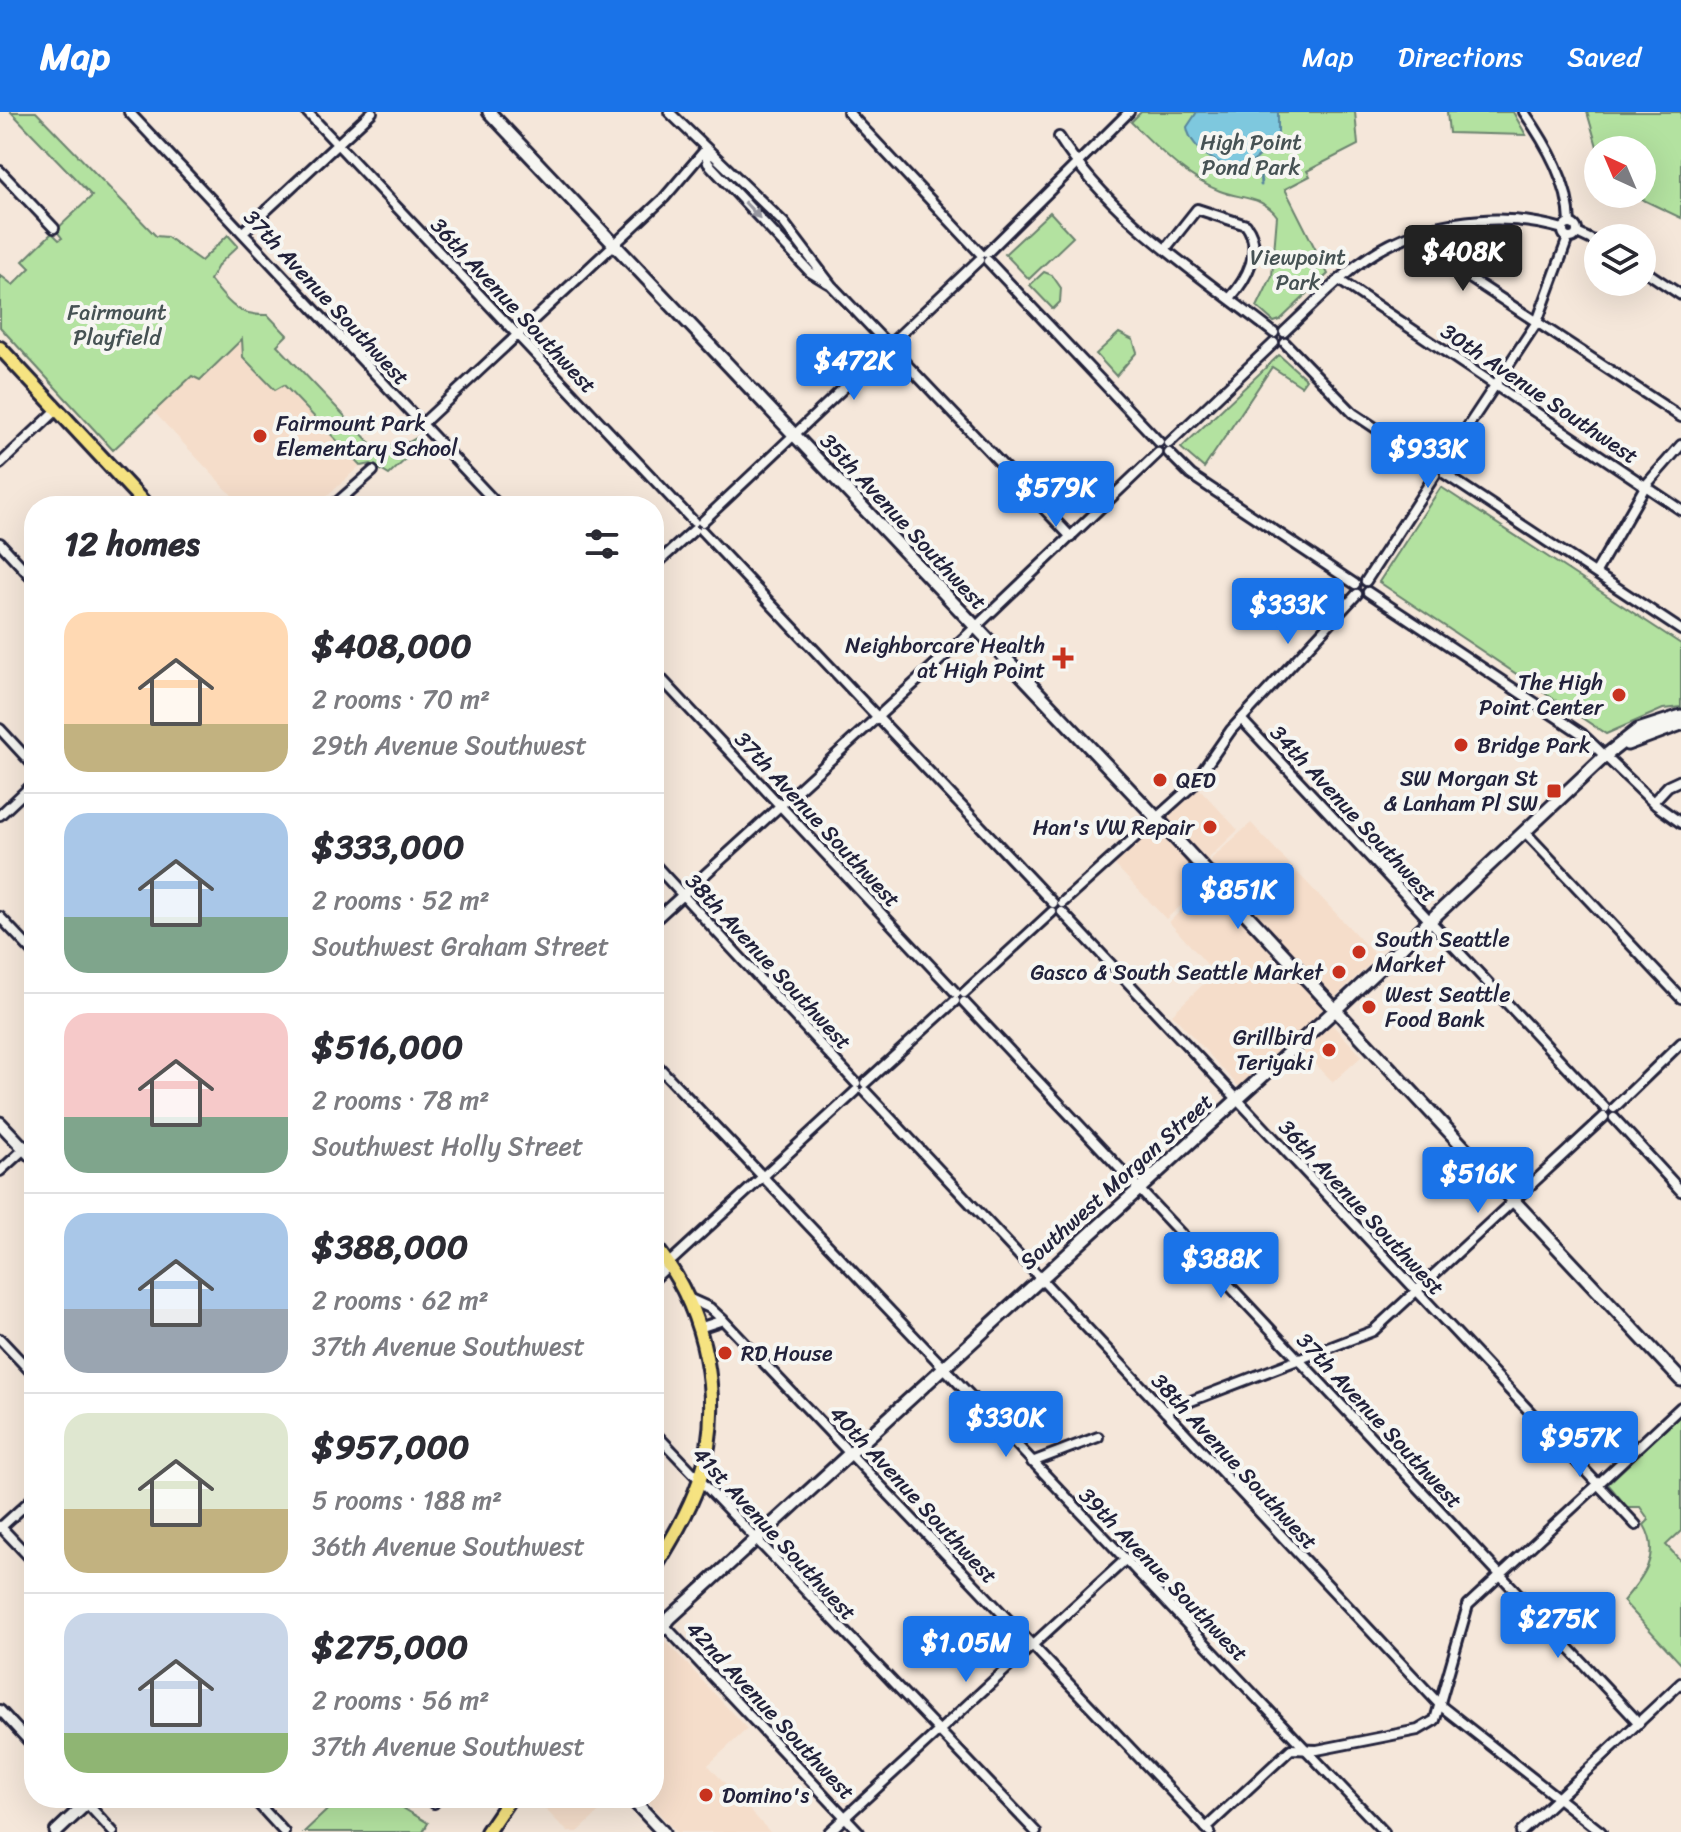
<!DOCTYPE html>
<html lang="en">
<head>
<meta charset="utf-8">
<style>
  body { margin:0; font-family:Sriracha,sans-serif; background:#f2f2f3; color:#2b2b33; height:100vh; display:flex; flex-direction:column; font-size:30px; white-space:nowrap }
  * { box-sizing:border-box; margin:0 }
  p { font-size:26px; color:#7c7c81 }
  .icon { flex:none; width:44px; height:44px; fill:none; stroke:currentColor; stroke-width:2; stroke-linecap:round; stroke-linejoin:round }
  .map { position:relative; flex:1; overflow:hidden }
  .drawer { position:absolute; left:24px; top:384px; width:640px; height:1312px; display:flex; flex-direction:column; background:#fff; border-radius:32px; box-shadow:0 8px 32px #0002 }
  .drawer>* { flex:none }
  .needle { width:52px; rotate:316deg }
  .fabs { position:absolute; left:1584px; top:24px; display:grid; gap:16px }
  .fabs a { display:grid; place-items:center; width:72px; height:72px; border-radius:50%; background:#fff; box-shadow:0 8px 32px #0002; font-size:40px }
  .price { position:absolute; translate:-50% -68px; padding:0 18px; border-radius:8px; background:#1a73e8; color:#fff; font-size:26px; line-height:52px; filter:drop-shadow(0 2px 4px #0008) }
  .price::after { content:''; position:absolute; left:50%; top:48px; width:24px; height:18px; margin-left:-12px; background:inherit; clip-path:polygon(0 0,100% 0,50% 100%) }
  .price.on { background:#222; color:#fff }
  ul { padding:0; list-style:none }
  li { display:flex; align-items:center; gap:24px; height:200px; padding:0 40px }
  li+li { border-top:2px solid #e1e1e2 }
  li span { display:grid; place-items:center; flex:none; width:224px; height:160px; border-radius:24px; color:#555 }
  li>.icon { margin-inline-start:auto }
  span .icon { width:96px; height:96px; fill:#fffc; stroke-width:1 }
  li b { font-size:34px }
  h2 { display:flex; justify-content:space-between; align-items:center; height:96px; padding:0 40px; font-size:34px }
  header { display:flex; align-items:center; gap:48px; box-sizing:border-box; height:112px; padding:0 40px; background:#1a73e8; color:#fff }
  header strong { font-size:38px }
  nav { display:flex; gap:44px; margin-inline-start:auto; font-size:28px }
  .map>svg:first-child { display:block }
  .built { fill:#f5ddca }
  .green { fill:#b3e2a0; stroke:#6a826e; stroke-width:2 }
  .water { fill:#7ec8de; stroke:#59869d; stroke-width:2 }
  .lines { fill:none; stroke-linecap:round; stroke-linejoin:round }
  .stream { stroke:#59869d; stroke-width:3 }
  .street-casing { stroke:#22223b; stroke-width:14 }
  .secondary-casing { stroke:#22223b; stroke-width:17 }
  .primary-casing { stroke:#22223b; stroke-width:18 }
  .street { stroke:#f6f6f2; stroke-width:8 }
  .secondary { stroke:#f6f6f2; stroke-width:11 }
  .primary { stroke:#f6e381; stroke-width:12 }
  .oneway { fill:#9797a0 }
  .poi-dot { fill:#c8321e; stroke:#f6f6f2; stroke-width:3 }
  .labels { text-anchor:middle; stroke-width:8; stroke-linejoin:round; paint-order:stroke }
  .park-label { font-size:22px; fill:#465254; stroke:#f6f6f2 }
  .street-label { font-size:22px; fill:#22223b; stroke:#f6f6f2 }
  .poi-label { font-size:22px; fill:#22223b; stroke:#f6f6f2; text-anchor:start }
</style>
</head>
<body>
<header>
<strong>Map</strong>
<nav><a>Map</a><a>Directions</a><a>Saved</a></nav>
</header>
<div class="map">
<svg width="1681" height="1720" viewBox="0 0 1681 1720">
  <rect width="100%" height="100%" fill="#f5e7da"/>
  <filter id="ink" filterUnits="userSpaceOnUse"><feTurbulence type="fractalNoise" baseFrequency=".0125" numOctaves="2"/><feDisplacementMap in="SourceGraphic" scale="16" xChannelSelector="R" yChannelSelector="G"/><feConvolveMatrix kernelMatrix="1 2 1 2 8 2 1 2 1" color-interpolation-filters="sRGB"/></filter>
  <g filter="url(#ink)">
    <g class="built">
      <path d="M243,217L366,348L317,394H242L154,300Z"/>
      <path d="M1198,675L1238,718L1210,745L1201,776L1166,807L1114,752Z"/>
      <path d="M1251,711L1377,845L1320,900L1362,944L1333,970L1291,927L1239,975L1172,902L1215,861L1169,810L1204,777L1212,746Z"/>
      <path d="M664,1527L747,1617L708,1653L770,1720H676L645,1686H654V1533Z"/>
      <path d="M534,1686H614L578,1720H568Z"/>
    </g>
    <g class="green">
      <path d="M11,0H36L156,124L167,125L201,149L228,123L238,134L219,152L210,168C229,191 236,204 268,203L287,223L277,233L375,336L409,330L418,325L423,331L389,363L371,352L361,354L284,273L275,278L243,245L242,227L200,268L192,264L113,338L0,215V163L13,173L30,156L23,149L52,121L59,128L62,126L56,118L92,84Z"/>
      <path d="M1141,0H1355L1358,33L1307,59L1310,64L1285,77L1328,162L1280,208L1274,210L1257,195L1272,164L1277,104C1263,84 1240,87 1220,79C1184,65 1158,36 1131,10Z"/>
      <path d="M1447,0H1513L1526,23L1449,21Z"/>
      <path d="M1587,0H1681V106L1631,82H1642V38H1598Z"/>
      <path d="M1050,100L1073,125L1029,167L1005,142Z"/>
      <path d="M1044,160L1052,163L1061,176L1060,190L1053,197L1030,173Z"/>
      <path d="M1119,221L1133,228L1137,240L1116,264L1096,242Z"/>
      <path d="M1279,243L1306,267L1301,274L1272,255L1204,356L1181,336Z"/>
      <path d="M1441,375L1681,532V595L1663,597L1606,622L1379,470Z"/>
      <path d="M1681,1302V1419L1666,1433L1681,1449V1552L1623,1489C1642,1467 1662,1443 1644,1413L1649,1408L1640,1395H1627L1608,1372Z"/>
      <path d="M340,1686H386L428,1711L423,1720H304Z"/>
    </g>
    <path class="water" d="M1197,0H1278V23C1270,32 1262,45 1251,51C1228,64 1190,38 1187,15Z"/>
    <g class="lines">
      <path class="stream" d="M1252,51L1260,61L1261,73"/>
      <defs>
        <g id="street">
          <path d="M129,0L499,394"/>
          <path d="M307,0L694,410"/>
          <path d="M669,0L784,111L831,173L1071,425"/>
          <path d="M848,0L980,141"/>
          <path d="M1524,0C1547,33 1569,71 1570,111"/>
          <path d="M1059,25C1110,106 1200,163 1274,221"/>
          <path d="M705,38L708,51L810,160L828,171"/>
          <path d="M0,59L54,116"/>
          <circle cx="1570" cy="119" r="7"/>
          <path d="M1431,118L1442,144L1453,155L1681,305"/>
          <path d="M243,120L372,0"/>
          <path d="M1577,121L1598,131"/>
          <path d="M1166,136L1197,97L1246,113C1264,137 1246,168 1230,186"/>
          <path d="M987,141L1129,0"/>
          <path d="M988,149L1159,330"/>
          <path d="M1642,157L1681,183"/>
          <path d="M1339,168L1681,398"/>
          <path d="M1284,220C1308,198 1331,173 1357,153C1415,109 1495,97 1563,117"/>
          <path d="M1285,231L1353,301L1434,355"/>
          <path d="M422,312L664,86L705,38"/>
          <path d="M1169,331L1274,231"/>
          <path d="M1169,341L1191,363L1355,472"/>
          <path d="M0,352L57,298"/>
          <path d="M1443,352L1537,210L1568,126"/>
          <path d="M1445,362L1681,518"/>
          <path d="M333,394L373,359"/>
          <path d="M702,410L979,148"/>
          <path d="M702,419L1053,791"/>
          <path d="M0,431L34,468"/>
          <path d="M654,454L694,418"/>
          <path d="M1596,460L1646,373L1681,333"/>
          <path d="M1366,469L1435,363"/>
          <path d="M1368,480L1582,622L1656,693L1681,711"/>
          <path d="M654,559L956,881"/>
          <path d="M1241,607L1605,996"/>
          <path d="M0,617L34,654"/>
          <path d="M1653,690L1668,674L1681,668"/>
          <path d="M0,703L34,671"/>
          <path d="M1524,719L1681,886"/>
          <path d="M654,752L856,971"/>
          <path d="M1062,791L1192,674L1231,618L1357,482"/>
          <path d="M1062,800L1636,1413"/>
          <path d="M0,805L34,841"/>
          <path d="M654,809L964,526L1158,341"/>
          <path d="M964,881L1052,800"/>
          <path d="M964,890L1639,1611"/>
          <path d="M654,950L1384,1720"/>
          <path d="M865,971L955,889"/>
          <path d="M865,979L1441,1594L1601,1720"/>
          <path d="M1614,996L1681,931"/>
          <path d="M1614,1006L1681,1079"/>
          <path d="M0,1059L34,1028"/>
          <path d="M669,1151L856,979"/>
          <path d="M690,1187L710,1196L723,1208L1210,1720"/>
          <path d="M699,1216L723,1208"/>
          <path d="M0,1227L34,1263"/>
          <path d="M1165,1299L1373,1219L1604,1005"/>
          <path d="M654,1320L1036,1720"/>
          <path d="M1032,1350L1098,1325"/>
          <path d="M0,1414L34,1450"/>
          <path d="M0,1416L34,1385"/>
          <path d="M663,1512L859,1720"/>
          <path d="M0,1598L34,1635"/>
          <path d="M82,1686L113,1720"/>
          <path d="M253,1686L284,1720"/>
          <path d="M434,1691L437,1686"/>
          <path d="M1206,1716L1291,1637L1317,1638L1418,1618L1435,1608L1468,1493L1681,1295"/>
          <path d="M829,1720L1125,1448"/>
          <path d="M1521,1720L1681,1571"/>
        </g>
        <g id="secondary">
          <path d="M489,0L1149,698L1681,1268"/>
          <path d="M1627,632L1681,612"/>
          <path d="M0,1011L34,1047"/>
          <path d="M654,1165L669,1151"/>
          <path d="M654,1504L663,1512"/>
          <path d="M654,1525L670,1506L1335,898L1605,644L1638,618L1681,604"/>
          <path d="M631,1686L663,1720"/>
          <path d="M56,1720L92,1686"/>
        </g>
        <g id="primary">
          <path d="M0,236L147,394"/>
          <path d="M654,1133C706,1196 726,1291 699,1370C688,1401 671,1429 654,1457"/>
          <path d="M487,1720L510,1686"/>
        </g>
      </defs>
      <use href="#street" class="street-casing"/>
      <use href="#secondary" class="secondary-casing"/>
      <use href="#primary" class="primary-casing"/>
      <use href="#street" class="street"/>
      <use href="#secondary" class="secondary"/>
      <use href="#primary" class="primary"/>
    </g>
    <defs><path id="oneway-solid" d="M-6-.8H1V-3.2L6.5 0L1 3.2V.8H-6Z" transform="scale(2)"/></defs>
    <use class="oneway" href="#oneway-solid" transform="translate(752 98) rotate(47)"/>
  </g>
  <g class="poi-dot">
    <circle cx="260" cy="324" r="8"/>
    <path d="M1059 534h8v8h8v8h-8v8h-8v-8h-8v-8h8z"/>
    <circle cx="1619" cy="583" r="8"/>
    <circle cx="1461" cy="633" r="8"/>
    <circle cx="1160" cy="668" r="8"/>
    <rect x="1546" y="671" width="16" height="16" rx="4"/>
    <circle cx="1210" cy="715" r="8"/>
    <circle cx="1359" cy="840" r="8"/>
    <circle cx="1339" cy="860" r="8"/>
    <circle cx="1369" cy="895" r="8"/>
    <circle cx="1329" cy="938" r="8"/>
    <circle cx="725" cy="1241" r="8"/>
    <circle cx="706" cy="1683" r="8"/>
  </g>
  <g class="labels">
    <g class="park-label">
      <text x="1251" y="38">High Point<tspan x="1251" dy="25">Pond Park</tspan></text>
      <text x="1298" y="153">Viewpoint<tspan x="1298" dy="25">Park</tspan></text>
      <text x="117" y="208">Fairmount<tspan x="117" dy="25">Playfield</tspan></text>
    </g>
    <g class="street-label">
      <text transform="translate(327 185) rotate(47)" y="8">37th Avenue Southwest</text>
      <text transform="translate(514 193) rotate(47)" y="8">36th Avenue Southwest</text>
      <text transform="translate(1540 281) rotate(34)" y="8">30th Avenue Southwest</text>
      <text transform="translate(904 409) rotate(47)" y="8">35th Avenue Southwest</text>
      <text transform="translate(1354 701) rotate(47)" y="8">34th Avenue Southwest</text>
      <text transform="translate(818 707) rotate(47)" y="8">37th Avenue Southwest</text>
      <text transform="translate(769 849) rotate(47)" y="8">38th Avenue Southwest</text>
      <text transform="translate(1116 1069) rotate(-42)" y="8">Southwest Morgan Street</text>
      <text transform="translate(1362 1095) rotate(47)" y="8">36th Avenue Southwest</text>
      <text transform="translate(1380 1308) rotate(47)" y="8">37th Avenue Southwest</text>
      <text transform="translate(1235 1349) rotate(47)" y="8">38th Avenue Southwest</text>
      <text transform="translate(914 1382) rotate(47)" y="8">40th Avenue Southwest</text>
      <text transform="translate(775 1421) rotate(47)" y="8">41st Avenue Southwest</text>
      <text transform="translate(1164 1462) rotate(46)" y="8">39th Avenue Southwest</text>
      <text transform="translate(771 1598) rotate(47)" y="8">42nd Avenue Southwest</text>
    </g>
    <g class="poi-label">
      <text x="276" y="319">Fairmount Park<tspan x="276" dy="25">Elementary School</tspan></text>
      <text x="1045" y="541" text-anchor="end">Neighborcare Health<tspan x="1045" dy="25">at High Point</tspan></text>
      <text x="1603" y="578" text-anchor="end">The High<tspan x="1603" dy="25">Point Center</tspan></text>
      <text x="1477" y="641">Bridge Park</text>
      <text x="1538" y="674" text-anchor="end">SW Morgan St<tspan x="1538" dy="25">&amp; Lanham Pl SW</tspan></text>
      <text x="1176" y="676">QED</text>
      <text x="1194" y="723" text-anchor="end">Han's VW Repair</text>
      <text x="1375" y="835">South Seattle<tspan x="1375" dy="25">Market</tspan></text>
      <text x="1323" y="868" text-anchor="end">Gasco &amp; South Seattle Market</text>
      <text x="1385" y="890">West Seattle<tspan x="1385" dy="25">Food Bank</tspan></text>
      <text x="1313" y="933" text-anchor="end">Grillbird<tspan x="1313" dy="25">Teriyaki</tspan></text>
      <text x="741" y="1249">RD House</text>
      <text x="722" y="1691">Domino's</text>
    </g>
  </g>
</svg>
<div class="fabs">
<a><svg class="needle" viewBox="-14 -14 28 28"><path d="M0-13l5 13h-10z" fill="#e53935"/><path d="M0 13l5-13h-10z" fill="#7c7c81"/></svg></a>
<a><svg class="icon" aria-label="layers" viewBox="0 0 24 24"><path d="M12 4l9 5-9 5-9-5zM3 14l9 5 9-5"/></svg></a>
</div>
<b class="price on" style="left:1463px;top:181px">$408K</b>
<b class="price" style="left:854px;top:290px">$472K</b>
<b class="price" style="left:1428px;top:378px">$933K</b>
<b class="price" style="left:1056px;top:417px">$579K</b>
<b class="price" style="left:1288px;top:534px">$333K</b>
<b class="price" style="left:1238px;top:819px">$851K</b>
<b class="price" style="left:1478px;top:1103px">$516K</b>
<b class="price" style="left:1221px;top:1188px">$388K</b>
<b class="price" style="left:1006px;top:1347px">$330K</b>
<b class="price" style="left:1580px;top:1367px">$957K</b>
<b class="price" style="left:1558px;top:1548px">$275K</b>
<b class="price" style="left:966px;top:1572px">$1.05M</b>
<section class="drawer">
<h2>12 homes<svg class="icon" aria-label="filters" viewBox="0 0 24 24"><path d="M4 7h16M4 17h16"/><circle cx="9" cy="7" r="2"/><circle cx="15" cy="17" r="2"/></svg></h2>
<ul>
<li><span style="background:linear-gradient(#ffd9b3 70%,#c2b280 0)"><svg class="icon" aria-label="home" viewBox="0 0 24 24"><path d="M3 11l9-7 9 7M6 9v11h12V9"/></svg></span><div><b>$408,000</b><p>2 rooms · 70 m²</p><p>29th Avenue Southwest</p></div></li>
<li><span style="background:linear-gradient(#a9c7e8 65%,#7fa58c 0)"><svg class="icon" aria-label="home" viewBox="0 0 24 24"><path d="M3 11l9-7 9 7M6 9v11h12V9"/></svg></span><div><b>$333,000</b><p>2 rooms · 52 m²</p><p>Southwest Graham Street</p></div></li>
<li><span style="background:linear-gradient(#f6c9c9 65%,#7fa58c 0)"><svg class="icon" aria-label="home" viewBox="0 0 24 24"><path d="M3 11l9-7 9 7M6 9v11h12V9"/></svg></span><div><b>$516,000</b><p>2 rooms · 78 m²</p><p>Southwest Holly Street</p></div></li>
<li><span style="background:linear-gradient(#a9c7e8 60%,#9aa5b1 0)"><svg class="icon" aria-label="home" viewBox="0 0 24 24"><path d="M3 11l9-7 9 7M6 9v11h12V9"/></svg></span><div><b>$388,000</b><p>2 rooms · 62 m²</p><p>37th Avenue Southwest</p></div></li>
<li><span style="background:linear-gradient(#dfe7d0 60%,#c2b280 0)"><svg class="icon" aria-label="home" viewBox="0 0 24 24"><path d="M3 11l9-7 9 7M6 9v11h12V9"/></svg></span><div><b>$957,000</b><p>5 rooms · 188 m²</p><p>36th Avenue Southwest</p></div></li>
<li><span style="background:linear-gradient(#c9d6e8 75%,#8fb573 0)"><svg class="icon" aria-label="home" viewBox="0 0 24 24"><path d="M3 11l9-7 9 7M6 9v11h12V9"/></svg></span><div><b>$275,000</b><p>2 rooms · 56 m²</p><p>37th Avenue Southwest</p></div></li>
</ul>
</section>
</div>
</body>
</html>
